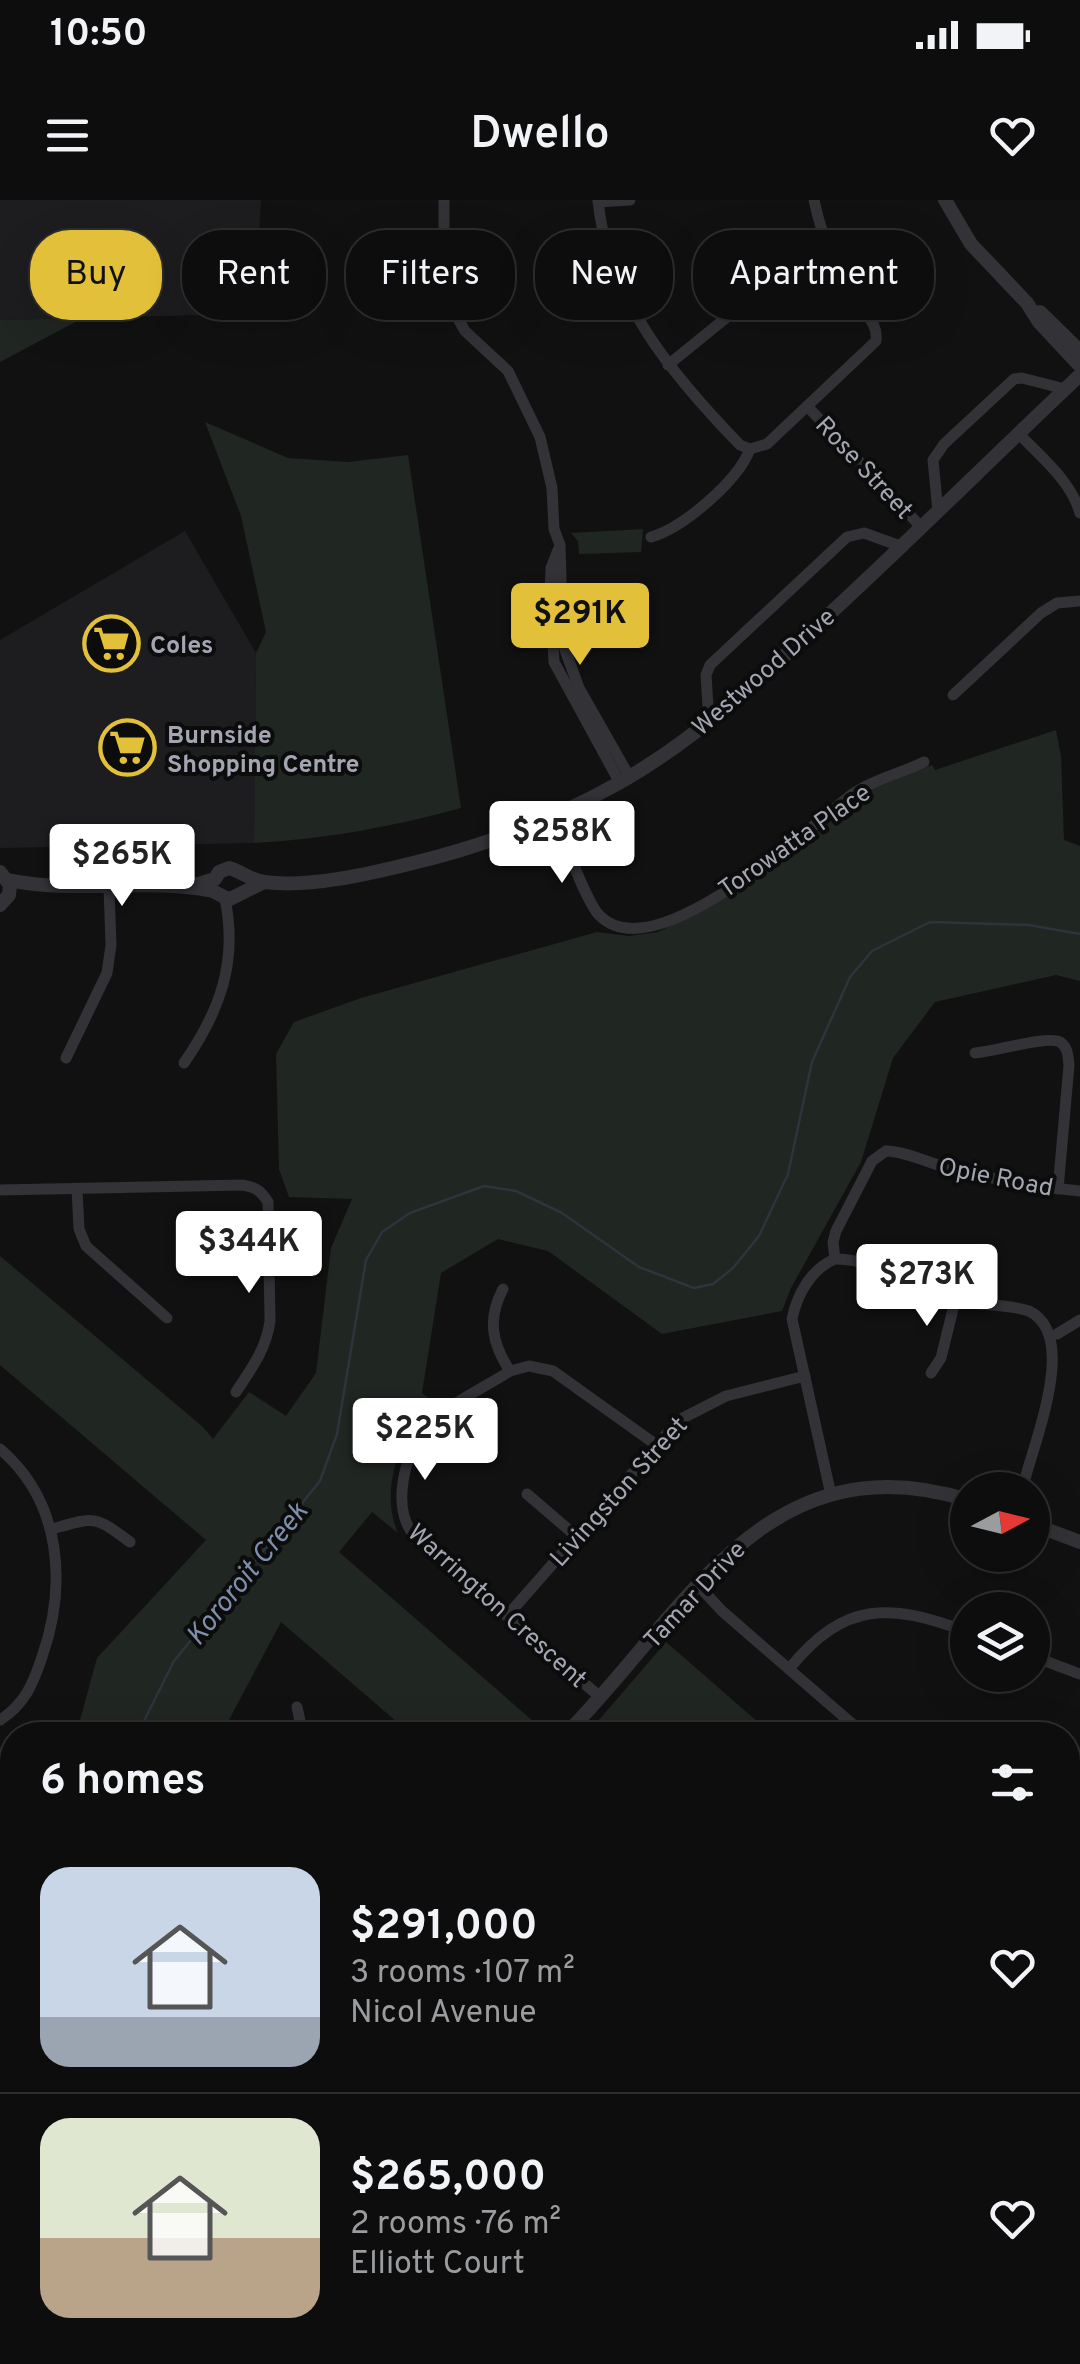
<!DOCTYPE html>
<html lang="en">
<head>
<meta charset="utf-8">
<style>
  body { margin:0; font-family:Overpass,sans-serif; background:#1b1b1c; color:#f1f3f6; height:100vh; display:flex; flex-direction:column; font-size:38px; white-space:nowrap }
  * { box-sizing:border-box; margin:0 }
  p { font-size:32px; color:#9a9c9e }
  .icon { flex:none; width:55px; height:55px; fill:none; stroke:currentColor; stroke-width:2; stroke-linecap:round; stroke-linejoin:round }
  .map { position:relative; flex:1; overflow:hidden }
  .details { position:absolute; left:0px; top:1522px; width:1080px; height:642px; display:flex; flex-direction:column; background:#0d0d0e; border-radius:40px 40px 0 0; box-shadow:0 10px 40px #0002,0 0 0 2px #2d2d2e }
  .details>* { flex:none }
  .hud { position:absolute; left:30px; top:30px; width:1020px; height:90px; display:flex; gap:20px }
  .needle { width:65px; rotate:83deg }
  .controls { position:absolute; left:950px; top:1272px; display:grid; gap:20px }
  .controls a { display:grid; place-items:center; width:100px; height:100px; border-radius:50%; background:#0d0d0e; box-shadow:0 10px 40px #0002,0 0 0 2px #2d2d2e; font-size:50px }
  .price { position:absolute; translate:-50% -85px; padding:0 22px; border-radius:10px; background:#fff; color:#222; font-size:32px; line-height:65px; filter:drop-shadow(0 2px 5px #0008) }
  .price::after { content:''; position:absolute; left:50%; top:60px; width:30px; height:22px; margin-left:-15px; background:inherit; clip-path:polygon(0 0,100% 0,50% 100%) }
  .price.current { background:#e2c039; color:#111 }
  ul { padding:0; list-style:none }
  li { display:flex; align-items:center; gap:30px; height:250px; padding:0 40px }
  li+li { border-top:2px solid #2d2d2e }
  li span { display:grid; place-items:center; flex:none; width:280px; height:200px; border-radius:30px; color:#555 }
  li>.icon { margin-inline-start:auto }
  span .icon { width:120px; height:120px; fill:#fffc; stroke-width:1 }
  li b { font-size:42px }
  h2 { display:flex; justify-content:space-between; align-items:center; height:120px; padding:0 40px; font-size:42px }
  .pill { padding:0 35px; border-radius:40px; background:#0d0d0e; box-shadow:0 10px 40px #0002,0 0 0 2px #2d2d2e; font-size:35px; line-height:90px }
  .pill.current { background:#e2c039; color:#111 }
  .status { display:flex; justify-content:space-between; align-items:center; height:70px; padding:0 50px; background:#0d0d0e; direction:ltr }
  .status svg { height:28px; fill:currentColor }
  header { display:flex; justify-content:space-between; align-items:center; height:130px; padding:0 40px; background:#0d0d0e; font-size:45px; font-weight:600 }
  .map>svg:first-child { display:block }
  .built { fill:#1d1d1f }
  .green { fill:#202621 }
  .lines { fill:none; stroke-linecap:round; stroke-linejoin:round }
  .stream { stroke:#2d343c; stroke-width:2.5 }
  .minor { stroke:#323237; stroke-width:11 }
  .tertiary { stroke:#323237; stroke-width:14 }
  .labels { text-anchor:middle; stroke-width:8; stroke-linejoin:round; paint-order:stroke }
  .street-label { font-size:25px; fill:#a3a6b2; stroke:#0c0c0d }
  .poi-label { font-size:25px; font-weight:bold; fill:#a3a6b2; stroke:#0c0c0d; text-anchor:start }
  .water-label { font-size:28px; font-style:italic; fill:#7c8fab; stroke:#0c0c0d }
</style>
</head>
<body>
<div class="status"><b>10:50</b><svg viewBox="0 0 49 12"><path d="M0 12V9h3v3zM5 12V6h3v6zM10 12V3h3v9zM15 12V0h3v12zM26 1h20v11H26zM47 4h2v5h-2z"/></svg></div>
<header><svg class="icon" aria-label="menu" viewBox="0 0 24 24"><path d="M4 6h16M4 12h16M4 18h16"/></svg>Dwello<svg class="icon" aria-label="heart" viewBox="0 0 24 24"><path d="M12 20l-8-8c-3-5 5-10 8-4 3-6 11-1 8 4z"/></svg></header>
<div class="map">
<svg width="1080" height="2164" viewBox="0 0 1080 2164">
  <rect width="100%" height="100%" fill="#111112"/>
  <g class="built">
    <path d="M0,0H261L257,73L248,114L0,120Z"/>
    <path d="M185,331L256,453L254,643L0,648V440Z"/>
    <path d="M372,2153H623L615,2162L377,2159Z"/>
  </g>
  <g class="green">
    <path d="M83,118L0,162V120Z"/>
    <path d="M205,222L288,258L348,262L408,255L461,608C392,627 325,639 254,643L256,453L266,432L241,316Z"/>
    <path d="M643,329L641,352L579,354L578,341L571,333Z"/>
    <path d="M1056,530L1061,556L1064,640L1080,646V781L1056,775L935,802L893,858L861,962L791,1088L782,1111L662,1134L548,1051L498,1039L441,1073L422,1193L438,1205C399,1230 379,1291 398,1333L372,1312L339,1352L549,1535H412L281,1422L221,1535H76L97,1458L206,1340L0,1165V1056L203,1227L213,1239L249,1192L286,1216L316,1173L331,1048L352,999L289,997L279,969L276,854L294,822L361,798L597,732L629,736L658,732L703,709L807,641L862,592L932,565L935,570Z"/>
    <path d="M666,1442L773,1535H586Z"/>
    <path d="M0,1703L12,1718V1966L0,1965Z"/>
    <path d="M1068,1982L1080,1992V2113L1068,2102Z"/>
  </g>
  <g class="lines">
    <g class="stream">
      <path d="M137,1535L174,1461L320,1281L337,1234L366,1060L382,1032L410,1013L484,986L516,991L562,1013L639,1067L694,1088L713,1084L733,1068L759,1036L788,974L812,862L850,777L872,751L930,722L1029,725L1080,734"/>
      <path d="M0,1914L12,1913"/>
    </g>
    <g class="minor">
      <path d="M444,0V73L449,103L465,131L508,171L540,237L552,288L554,329L560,345L563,444L579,488L629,576"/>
      <path d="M598,0C607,98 674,177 740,245L750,249"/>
      <path d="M598,2L630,0"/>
      <path d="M668,165L742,105"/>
      <path d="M807,206L922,328"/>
      <path d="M1020,235C1042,258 1071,281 1080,313"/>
      <path d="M938,312L933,260L944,244L1014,179L1022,178L1065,189"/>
      <path d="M651,337C683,328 738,281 750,249L767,244L876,141C878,126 869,118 860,105C837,74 822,38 814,0"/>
      <path d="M558,350L551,368L550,394L554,462L620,583"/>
      <path d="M953,495L1041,413L1057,403L1080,401"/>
      <path d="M709,522L706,475L710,465L847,337L864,333L903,347"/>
      <path d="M554,617C563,637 586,702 599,715C654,773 808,627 854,593C874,579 902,573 924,562"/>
      <path d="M975,853C993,852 1048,835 1060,842C1068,847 1068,856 1069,865L1058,989"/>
      <path d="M66,858L107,773L111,745L109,687"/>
      <path d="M184,863C220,811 238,762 225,699"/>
      <path d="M886,951C905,951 934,965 954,970C996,980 1038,987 1080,991"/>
      <path d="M77,989L79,1029L86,1046L167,1118"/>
      <path d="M0,990L242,985C256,987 261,991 268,1002L270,1121C266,1150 251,1169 236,1192"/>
      <path d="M835,1059C876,1058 913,1090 952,1100C977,1106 1005,1103 1029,1111C1080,1136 1033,1243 1022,1290"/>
      <path d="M503,1089C487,1119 492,1144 510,1171"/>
      <path d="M1057,1134L1080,1120"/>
      <path d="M931,1173L941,1158L955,1101"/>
      <path d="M0,1249C62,1302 67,1385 42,1457C33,1484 25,1504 0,1520"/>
      <path d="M527,1294L576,1336"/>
      <path d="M831,1295L792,1119C797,1094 812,1068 835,1059L833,1042L836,1031L872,961L886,951"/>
      <path d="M52,1329C95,1317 94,1315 130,1342"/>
      <path d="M698,1385L722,1411L865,1535"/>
      <path d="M507,1416L679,1220L726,1196L805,1176"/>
      <path d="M1032,1456L1080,1474"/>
      <path d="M789,1469C845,1400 890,1403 968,1432"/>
      <path d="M971,1476V1475"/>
      <path d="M600,1497L414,1335C391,1309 404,1253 426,1228C447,1204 484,1188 510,1171L529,1166L553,1171L655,1244"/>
      <path d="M297,1507L303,1535"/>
      <path d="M0,1557L5,1574"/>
      <path d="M1068,1579L1080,1577"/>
      <path d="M1068,1701L1080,1700"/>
      <path d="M0,1969L12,1970"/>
      <path d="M0,2081L12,2076"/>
      <path d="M177,2152L187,2164"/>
      <path d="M1026,2152L1028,2164"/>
      <path d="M140,2164L168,2152"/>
      <path d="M628,2164L638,2152"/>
    </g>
    <g class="tertiary">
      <path d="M945,0L971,44L1027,103L1039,122L1080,166"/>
      <path d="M1040,112L1080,151"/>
      <path d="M0,672L10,685L9,695L0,705"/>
      <path d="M8,680C74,694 143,678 209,690C218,692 221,697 230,699L264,682"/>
      <path d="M188,687L215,679L219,672L229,668C241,671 250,680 264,682C309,688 369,674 413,663C484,646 553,620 617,584C694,541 759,480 823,420C910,340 994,256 1080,175"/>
      <path d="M1032,1324L1080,1342"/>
      <path d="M565,1535C684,1416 764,1237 968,1300"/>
      <path d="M352,2152L358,2164"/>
    </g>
  </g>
  <defs>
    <symbol id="supermarket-ring" viewBox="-11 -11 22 22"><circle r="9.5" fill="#0c0c0d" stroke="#e2c039" stroke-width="1.5"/><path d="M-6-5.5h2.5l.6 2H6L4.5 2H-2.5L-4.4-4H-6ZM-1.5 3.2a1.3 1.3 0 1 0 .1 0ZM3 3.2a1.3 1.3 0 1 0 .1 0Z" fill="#e2c039"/></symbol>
  </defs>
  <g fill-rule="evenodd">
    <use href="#supermarket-ring" x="80" y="412" width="63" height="63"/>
    <use href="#supermarket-ring" x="96" y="516" width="63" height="63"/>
  </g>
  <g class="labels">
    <g class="street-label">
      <text transform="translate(865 267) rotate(47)" y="9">Rose Street</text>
      <text transform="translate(763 471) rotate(-41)" y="9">Westwood Drive</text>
      <text transform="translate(794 640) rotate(-35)" y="9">Torowatta Place</text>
      <text transform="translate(996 976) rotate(11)" y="9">Opie Road</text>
      <text transform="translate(618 1291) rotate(-48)" y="9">Livingston Street</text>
      <text transform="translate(694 1394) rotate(-47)" y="9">Tamar Drive</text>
      <text transform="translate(498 1405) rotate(42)" y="9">Warrington Crescent</text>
    </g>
    <g class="poi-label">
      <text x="150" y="453">Coles</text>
      <text x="167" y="543">Burnside<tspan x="167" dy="29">Shopping Centre</tspan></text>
    </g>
    <g class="water-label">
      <text transform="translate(246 1373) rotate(-51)" y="10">Kororoit Creek</text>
    </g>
  </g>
</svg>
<div class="controls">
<a><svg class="needle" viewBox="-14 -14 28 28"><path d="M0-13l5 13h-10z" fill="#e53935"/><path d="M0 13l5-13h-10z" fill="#9a9c9e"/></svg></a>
<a><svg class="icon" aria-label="layers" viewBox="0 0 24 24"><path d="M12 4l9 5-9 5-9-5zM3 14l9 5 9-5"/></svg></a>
</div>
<b class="price current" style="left:580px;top:468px">$291K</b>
<b class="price" style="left:562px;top:686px">$258K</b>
<b class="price" style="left:122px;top:709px">$265K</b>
<b class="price" style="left:249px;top:1096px">$344K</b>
<b class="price" style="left:927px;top:1129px">$273K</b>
<b class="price" style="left:425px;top:1283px">$225K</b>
<div class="hud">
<a class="pill current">Buy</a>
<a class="pill">Rent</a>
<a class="pill">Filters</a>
<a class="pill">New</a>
<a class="pill">Apartment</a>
</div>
<section class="details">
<h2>6 homes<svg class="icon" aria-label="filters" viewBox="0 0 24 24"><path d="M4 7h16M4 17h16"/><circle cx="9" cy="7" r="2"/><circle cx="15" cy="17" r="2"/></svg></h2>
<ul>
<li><span style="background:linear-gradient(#c9d6e8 75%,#9aa5b1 0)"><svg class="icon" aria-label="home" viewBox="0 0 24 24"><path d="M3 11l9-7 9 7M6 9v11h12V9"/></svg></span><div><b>$291,000</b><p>3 rooms · 107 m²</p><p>Nicol Avenue</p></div><svg class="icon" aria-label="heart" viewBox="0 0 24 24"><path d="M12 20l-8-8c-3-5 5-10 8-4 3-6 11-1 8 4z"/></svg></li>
<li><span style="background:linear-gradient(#dfe7d0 60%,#b9a48a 0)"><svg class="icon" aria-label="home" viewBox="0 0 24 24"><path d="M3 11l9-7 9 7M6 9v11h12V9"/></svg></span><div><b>$265,000</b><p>2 rooms · 76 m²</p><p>Elliott Court</p></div><svg class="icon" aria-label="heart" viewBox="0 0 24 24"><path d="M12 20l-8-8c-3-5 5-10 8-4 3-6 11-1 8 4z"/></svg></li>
</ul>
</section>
</div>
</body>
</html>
